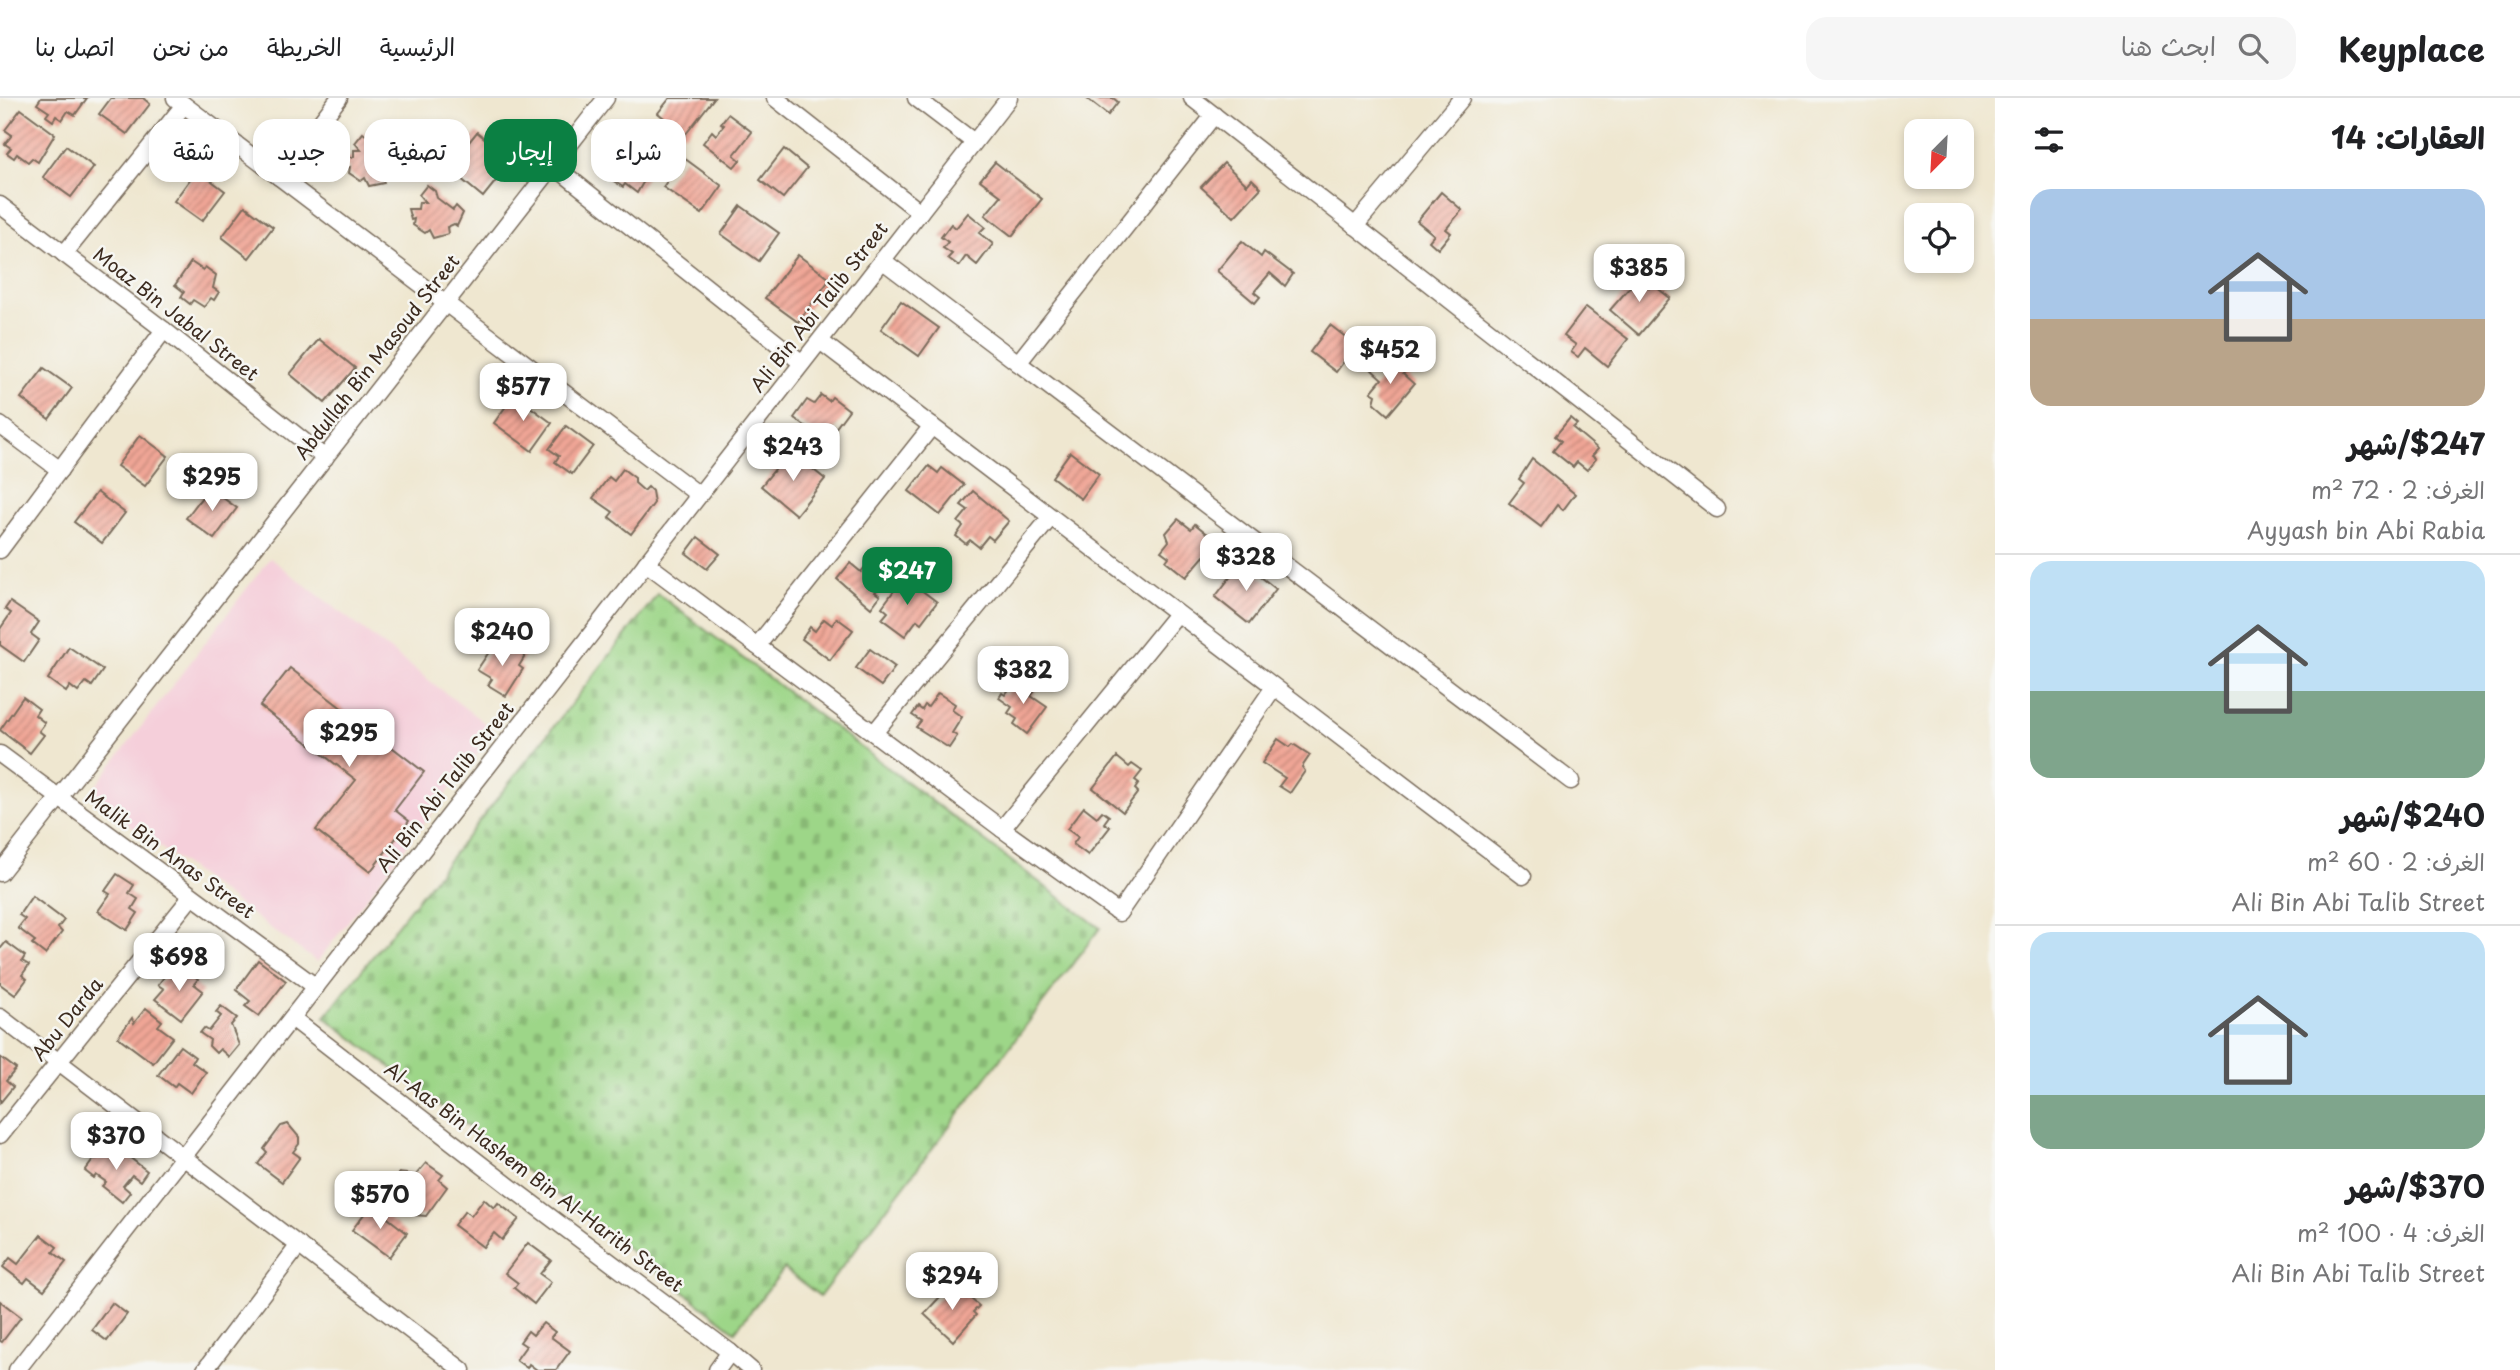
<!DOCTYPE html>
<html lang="ar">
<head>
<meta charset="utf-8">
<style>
  body { margin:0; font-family:"Playpen Sans","Playpen Sans Arabic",sans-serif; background:#f6f6f6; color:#202124; direction:rtl; height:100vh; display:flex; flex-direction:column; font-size:26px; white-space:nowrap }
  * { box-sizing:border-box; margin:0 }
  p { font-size:23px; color:#757577 }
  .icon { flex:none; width:38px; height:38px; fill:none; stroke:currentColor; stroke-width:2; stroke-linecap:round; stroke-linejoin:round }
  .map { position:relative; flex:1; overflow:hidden; direction:ltr }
  .drawer { display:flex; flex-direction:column; background:#fff; width:525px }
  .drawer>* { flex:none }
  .guide { position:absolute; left:21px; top:21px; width:665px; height:63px; direction:rtl; display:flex; gap:14px }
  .needle { width:46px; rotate:204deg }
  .tools { position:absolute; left:1904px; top:21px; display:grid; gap:14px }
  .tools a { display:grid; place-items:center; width:70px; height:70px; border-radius:14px; background:#fff; box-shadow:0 4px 10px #0003; font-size:35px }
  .price { position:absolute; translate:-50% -60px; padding:0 16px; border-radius:14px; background:#fff; color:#222; font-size:23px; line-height:46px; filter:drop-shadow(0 2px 4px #0008) }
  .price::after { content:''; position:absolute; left:50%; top:42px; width:21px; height:16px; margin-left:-10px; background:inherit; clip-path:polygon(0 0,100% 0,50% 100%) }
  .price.current { background:#0b8043; color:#fff }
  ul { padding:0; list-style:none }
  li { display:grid; align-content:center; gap:14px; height:371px; padding:0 35px }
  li+li { border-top:2px solid #e0e0e0 }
  li span { display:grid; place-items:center; height:217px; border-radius:21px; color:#555 }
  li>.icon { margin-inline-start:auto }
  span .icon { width:126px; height:126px; fill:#fffc; stroke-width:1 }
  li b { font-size:30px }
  h2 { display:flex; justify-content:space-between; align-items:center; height:84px; padding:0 35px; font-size:30px }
  .tag { padding:0 24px; border-radius:21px; background:#fff; box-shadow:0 4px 10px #0003; font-size:24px; line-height:63px }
  .tag.current { background:#0b8043; color:#fff }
  header { display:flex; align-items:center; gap:42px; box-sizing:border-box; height:98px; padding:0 35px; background:#fff; border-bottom:2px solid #e0e0e0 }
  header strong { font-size:33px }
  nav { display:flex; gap:38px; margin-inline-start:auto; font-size:24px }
  .search { width:490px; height:63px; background:#f6f6f6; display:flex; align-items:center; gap:18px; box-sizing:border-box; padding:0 24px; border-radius:21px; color:#757577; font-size:26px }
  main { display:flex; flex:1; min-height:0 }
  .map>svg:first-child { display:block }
  .built { fill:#f5cfda }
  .cemetery { fill:url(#cemetery-stones); stroke:#6c8053; stroke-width:2 }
  .building { fill:url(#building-hatch) }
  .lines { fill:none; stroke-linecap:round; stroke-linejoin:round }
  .street-casing { stroke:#7a6c5c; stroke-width:19 }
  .street { stroke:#fff; stroke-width:16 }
  .labels { text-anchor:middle; stroke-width:5; stroke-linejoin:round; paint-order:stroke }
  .street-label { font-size:19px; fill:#3b2a1e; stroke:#f6f6f2 }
</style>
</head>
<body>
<header>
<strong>Keyplace</strong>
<div class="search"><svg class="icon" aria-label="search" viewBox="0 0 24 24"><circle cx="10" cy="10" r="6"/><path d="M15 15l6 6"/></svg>ابحث هنا</div>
<nav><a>الرئيسية</a><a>الخريطة</a><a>من نحن</a><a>اتصل بنا</a></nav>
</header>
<main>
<section class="drawer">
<h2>العقارات: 14<svg class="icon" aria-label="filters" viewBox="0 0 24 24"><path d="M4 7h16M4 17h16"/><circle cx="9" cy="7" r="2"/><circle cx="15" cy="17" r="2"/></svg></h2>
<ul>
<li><span style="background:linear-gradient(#a9c7e8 60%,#b9a48a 0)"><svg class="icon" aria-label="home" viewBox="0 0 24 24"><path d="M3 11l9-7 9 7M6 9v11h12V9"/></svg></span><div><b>$247/شهر</b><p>الغرف: 2 · 72 m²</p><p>Ayyash bin Abi Rabia</p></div></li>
<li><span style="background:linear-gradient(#bfe0f5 60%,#7fa58c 0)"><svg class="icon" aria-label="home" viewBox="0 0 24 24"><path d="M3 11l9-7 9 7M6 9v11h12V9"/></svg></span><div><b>$240/شهر</b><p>الغرف: 2 · 60 m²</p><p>Ali Bin Abi Talib Street</p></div></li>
<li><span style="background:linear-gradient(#bfe0f5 75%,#7fa58c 0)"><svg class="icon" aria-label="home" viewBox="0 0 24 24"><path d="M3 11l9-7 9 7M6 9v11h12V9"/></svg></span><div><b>$370/شهر</b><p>الغرف: 4 · 100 m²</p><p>Ali Bin Abi Talib Street</p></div></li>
</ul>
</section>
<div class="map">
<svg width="1995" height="1272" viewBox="0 0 1995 1272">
  <defs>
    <pattern id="cemetery-stones" width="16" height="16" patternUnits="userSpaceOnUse" patternTransform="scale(1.75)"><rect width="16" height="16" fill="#9dd688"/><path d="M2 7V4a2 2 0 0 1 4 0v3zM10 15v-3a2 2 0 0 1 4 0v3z" fill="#88b875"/></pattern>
    <pattern id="building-hatch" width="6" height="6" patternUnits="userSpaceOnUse" patternTransform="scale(1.75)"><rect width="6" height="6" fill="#f0a696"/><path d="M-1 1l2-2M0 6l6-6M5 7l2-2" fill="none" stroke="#c4877a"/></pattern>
  </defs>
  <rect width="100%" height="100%" fill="#f6f6f2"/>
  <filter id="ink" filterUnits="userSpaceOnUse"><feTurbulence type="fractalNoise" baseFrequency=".0143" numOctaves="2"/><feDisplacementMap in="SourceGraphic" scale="14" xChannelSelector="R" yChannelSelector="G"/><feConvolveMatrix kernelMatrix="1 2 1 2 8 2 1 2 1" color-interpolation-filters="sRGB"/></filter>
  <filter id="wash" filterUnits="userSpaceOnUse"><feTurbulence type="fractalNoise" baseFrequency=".00686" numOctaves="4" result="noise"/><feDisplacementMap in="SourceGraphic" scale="28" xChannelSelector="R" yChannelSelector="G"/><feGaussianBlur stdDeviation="1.57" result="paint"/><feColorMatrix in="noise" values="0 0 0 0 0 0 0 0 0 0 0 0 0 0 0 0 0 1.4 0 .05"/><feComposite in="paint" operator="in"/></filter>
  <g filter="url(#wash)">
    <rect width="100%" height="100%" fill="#efe7d0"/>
    <path class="built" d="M270,460L495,633L317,864L89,697Z"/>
    <path class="cemetery" d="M658,496L1100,830L820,1198L784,1171L735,1233L325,919Z"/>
    <g id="blocks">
      <g class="building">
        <path d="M41,0H87L75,17L68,13L62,22L56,18L53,23L46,18L49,14L37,6Z"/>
        <path d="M111,0H143L150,6L127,36L99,16Z"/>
        <path d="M670,0H714L685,37L658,15Z"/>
        <path d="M1086,0H1113L1118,4L1108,17Z"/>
        <path d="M21,11L55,36L38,64L32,60L28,64L17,56L14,60L7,55L11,50L5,46L12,37L5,32Z"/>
        <path d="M728,16L752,34L734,57L740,62L734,69L703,45L712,33L716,37L724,27L721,25Z"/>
        <path d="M477,34L512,63L483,99L448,70Z"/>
        <path d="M363,35L371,41L373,48L389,60L392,56L399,63L393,76L390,74L382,77L384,85L369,88L365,80L361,83L349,75L350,69L347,70L344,59H354V52H361L355,45Z"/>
        <path d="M66,48L94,69L71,99L43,79Z"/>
        <path d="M784,51L807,70L783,100L760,82Z"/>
        <path d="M615,54L624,61L629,54L641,62L645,58L651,62L648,66L652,69L637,95L625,86L623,89L612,82L614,79L603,71Z"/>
        <path d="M684,60L722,88L702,116L663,89Z"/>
        <path d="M995,64L1042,101L1012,138L985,117L1001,98L980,82Z"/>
        <path d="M1224,65L1247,87L1252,81L1261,90L1234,119L1201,89Z"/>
        <path d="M197,72L225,93L202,123L174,103Z"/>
        <path d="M427,87L435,93L437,100L453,112L456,108L463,115L457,128L454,126L447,129L448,136L433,140L429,132L425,135L413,127L414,121L411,122L408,111H418L419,104H425L419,97Z"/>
        <path d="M1441,94L1462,112L1446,131L1451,135L1438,151L1429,143L1434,137L1417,123Z"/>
        <path d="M245,108L273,129L249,160L222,139Z"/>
        <path d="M741,108L779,135L759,163L721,136Z"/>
        <path d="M968,115L985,129L979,135L993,146L977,167L966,158L959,168L948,160L952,156L943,150L948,144L941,139L951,126L956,130Z"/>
        <path d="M1242,143L1261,159L1264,154L1293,176L1285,188L1270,175L1254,194L1260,199L1255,205L1217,173Z"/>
        <path d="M798,157L830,181L798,224L765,200Z"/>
        <path d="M191,164L203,172L205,169L216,177L213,190L219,194L214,202L211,200L204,209L193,202L190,206L181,199L184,194L175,187Z"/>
        <path d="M1631,174L1649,190L1651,185L1670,200L1639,237L1610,212L1631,188L1621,185Z"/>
        <path d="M901,203L939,230L919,258L881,231Z"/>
        <path d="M1586,209L1628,241L1607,268L1585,250L1578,259L1571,254L1576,247L1564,238Z"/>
        <path d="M1330,227L1356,247L1336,274L1310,254Z"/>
        <path d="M319,241L355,270L325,305L290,276Z"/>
        <path d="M1389,261L1405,273L1403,276L1414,286L1388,317L1374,305L1376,297L1371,294L1382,281L1372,272L1380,263L1384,267Z"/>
        <path d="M44,270L72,290L49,321L21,300Z"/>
        <path d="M514,297L552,325L532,353L494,325Z"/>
        <path d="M821,297L829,303L832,299L849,312L826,343L794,320L807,302L814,306Z"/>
        <path d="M1570,320L1577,326L1573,330L1598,351L1592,358L1596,361L1587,372L1577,364L1573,369L1553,353L1561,343L1555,338Z"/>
        <path d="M566,328L593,348L572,376L555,364L559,358L549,351Z"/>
        <path d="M140,337L168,358L145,388L117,368Z"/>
        <path d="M790,353L825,381L796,417L761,388Z"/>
        <path d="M1070,354L1099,376L1081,401L1052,379Z"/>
        <path d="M1532,361L1575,396L1563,412L1557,407L1541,429L1509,405L1524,385L1519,381Z"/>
        <path d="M929,368L938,375L942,370L964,387L940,417L909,393Z"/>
        <path d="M623,371L635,380V385L644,393L648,389L652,393L654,405L631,436L609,419L613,414L593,400L609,379L614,383Z"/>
        <path d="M209,390L237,410L214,441L186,420Z"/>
        <path d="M973,393L1009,423L993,442L988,438L979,449L970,442L966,446L956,438L963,428L958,424L968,412L961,407Z"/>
        <path d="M97,394L125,415L102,445L74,424Z"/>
        <path d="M1178,421L1191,431L1195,426L1220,446L1208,461L1204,458L1186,479L1166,463L1169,459L1161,453L1169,443L1166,435Z"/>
        <path d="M698,439L720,456L707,471L686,455Z"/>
        <path d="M873,459L892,474L875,494L880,498L871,510L837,481L850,465L861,474Z"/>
        <path d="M1242,464L1276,491L1249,526L1215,499Z"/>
        <path d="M904,479L937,504L921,525L917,522L905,538L882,521L888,514L882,509Z"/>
        <path d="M10,504L39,524L31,536L39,542L24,564L0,547V531L11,515L5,511Z"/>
        <path d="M837,520L853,532L830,562L802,541L810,529L815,533L824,521L832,527Z"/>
        <path d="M503,543L525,558L519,568L523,571L506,598L488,587L492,581L477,572L491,551L496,554Z"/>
        <path d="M69,549L103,572L92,588L86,584L78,594L70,588L66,594L48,581Z"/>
        <path d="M870,551L895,569L881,588L856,570Z"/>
        <path d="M290,570L424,674L395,712L409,723L370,774L316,732L356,682L260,608Z"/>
        <path d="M1017,580L1035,593L1031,598L1047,609L1027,636L1014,626L1017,621L1008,615L1012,609L999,600L1002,595L1005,597Z"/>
        <path d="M938,595L955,606L952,612L962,619L952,635L957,638L949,650L916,629L921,623L912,617L918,609L922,612L925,607L928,609Z"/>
        <path d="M23,599L39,611L35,617L45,625L39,633L44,637L30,655L0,632Z"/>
        <path d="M1278,641L1290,649L1293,646L1310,657L1302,669L1305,673L1290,695L1279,688L1285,680L1262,665Z"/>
        <path d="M1117,659L1129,669L1132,666L1142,673L1135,682L1139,685L1135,691L1138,694L1123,714L1093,690Z"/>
        <path d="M1084,709L1097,719L1102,713L1109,718L1104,725L1110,729L1088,757L1073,746L1078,739L1067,731Z"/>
        <path d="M117,776L134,787L129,795L138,801L132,811L138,815L127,832L98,813L110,796L105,793Z"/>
        <path d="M32,798L64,822L58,830L62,834L45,856L32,846L35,843L18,830L25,821L19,817Z"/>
        <path d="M6,844L25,858L22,863L29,867L22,877L27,881L15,897L0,886V851Z"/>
        <path d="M258,862L286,883L259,918L245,908L250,903L236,892Z"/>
        <path d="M177,873L185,880L190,874L198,881L194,886L203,893L181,921L155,901L164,891L158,887L167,875L172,879Z"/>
        <path d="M221,908L237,920L231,927L239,947L229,959L220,951L216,955L209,948L210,942L200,935L204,930L209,933L221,918L216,914Z"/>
        <path d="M146,910L162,923L158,928L173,939L153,965L118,939L132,920L134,925Z"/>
        <path d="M180,948L195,959L192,964L206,974L191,995L177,985L174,989L158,977Z"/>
        <path d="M0,959L16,971L6,983L13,989L0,1005Z"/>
        <path d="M288,1026L299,1039V1046L293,1054L300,1059L282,1084L258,1066L267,1054L264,1051L281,1028Z"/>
        <path d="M106,1049L118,1051L119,1057L124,1055L147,1073L140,1083L132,1077L123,1088L130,1094L122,1104L102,1088L106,1084L96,1077L94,1080L85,1073L94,1061L104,1059Z"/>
        <path d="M426,1065L443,1077L439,1082L447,1089L426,1118L415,1117L416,1112L403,1111L406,1088L398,1087L399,1075L416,1077Z"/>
        <path d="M484,1101L494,1110L498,1105L519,1121L502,1142L494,1135L483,1149L454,1127L465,1113L471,1118Z"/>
        <path d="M371,1107L407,1135L389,1159L352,1132Z"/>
        <path d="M41,1137L57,1149L53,1154L66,1164L44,1192L28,1180L24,1185L3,1169L10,1160L18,1166Z"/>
        <path d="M528,1145L551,1162L540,1176L551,1184L534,1206L514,1190L518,1185L505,1175Z"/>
        <path d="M953,1185L979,1208L973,1214L976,1217L953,1243L924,1216Z"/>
        <path d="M0,1203L21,1219L2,1244L0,1243Z"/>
        <path d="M112,1205L127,1216L107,1243L92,1232Z"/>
        <path d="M543,1225L555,1234L551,1239L570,1253L556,1272H537L529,1266L527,1270L516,1262L526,1248L520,1244L528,1233L533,1237Z"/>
      </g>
    </g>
  </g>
  <g filter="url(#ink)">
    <use href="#blocks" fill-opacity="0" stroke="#7a6c5c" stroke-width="2"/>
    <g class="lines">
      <defs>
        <g id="street">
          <path d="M175,0L699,397"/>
          <path d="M775,0L920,114"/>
          <path d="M916,0L974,44"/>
          <path d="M1192,0L1717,411"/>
          <path d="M553,67L802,265"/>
          <path d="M279,79L339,0"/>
          <path d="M0,107L164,232L325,360"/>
          <path d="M1355,128L1462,0"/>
          <path d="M64,156L184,7"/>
          <path d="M882,162L1571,683"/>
          <path d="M820,243L1523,778"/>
          <path d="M1018,265L1214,17"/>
          <path d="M0,327L60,372"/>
          <path d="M0,452L164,232"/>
          <path d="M646,465L1002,731L1119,815L1274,589"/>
          <path d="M757,548L932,328"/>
          <path d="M874,635L1051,419"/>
          <path d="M0,656L316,889"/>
          <path d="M1002,731L1177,516"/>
          <path d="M0,775L606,0"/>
          <path d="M0,919L462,1272"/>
          <path d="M292,920L509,1088L730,1254L751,1272"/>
          <path d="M0,1037L192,798"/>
          <path d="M17,1272L1009,0"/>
          <path d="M205,1272L299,1147"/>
          <path d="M717,1272L730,1254"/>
        </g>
      </defs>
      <use href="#street" class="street-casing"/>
      <use href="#street" class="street"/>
    </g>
  </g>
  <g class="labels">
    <g class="street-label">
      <text transform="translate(819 209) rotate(-52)" y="7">Ali Bin Abi Talib Street</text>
      <text transform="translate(176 216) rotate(38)" y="7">Moaz Bin Jabal Street</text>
      <text transform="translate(377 259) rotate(-52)" y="7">Abdullah Bin Masoud Street</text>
      <text transform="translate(445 689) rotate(-52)" y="7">Ali Bin Abi Talib Street</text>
      <text transform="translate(170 756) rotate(36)" y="7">Malik Bin Anas Street</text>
      <text transform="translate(67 921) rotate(-51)" y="7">Abu Darda</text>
      <text transform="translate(534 1079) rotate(37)" y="7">Al-Aas Bin Hashem Bin Al-Harith Street</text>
    </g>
  </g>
</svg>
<div class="tools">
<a><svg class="needle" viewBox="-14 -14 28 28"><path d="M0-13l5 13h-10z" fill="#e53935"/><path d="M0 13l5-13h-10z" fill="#757577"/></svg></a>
<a><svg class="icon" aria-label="locate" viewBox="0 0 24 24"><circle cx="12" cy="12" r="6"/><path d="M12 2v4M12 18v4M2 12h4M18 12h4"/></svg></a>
</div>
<b class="price" style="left:1639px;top:206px">$385</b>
<b class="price" style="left:1390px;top:288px">$452</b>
<b class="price" style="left:523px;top:325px">$577</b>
<b class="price" style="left:793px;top:385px">$243</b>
<b class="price" style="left:212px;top:415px">$295</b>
<b class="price" style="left:1246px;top:495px">$328</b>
<b class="price current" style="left:907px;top:509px">$247</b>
<b class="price" style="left:502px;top:570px">$240</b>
<b class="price" style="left:1023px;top:608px">$382</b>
<b class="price" style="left:349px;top:671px">$295</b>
<b class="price" style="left:179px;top:895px">$698</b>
<b class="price" style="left:116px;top:1074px">$370</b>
<b class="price" style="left:380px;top:1133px">$570</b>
<b class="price" style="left:952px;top:1214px">$294</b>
<div class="guide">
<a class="tag">شراء</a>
<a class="tag current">إيجار</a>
<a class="tag">تصفية</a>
<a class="tag">جديد</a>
<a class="tag">شقة</a>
</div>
</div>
</main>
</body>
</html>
